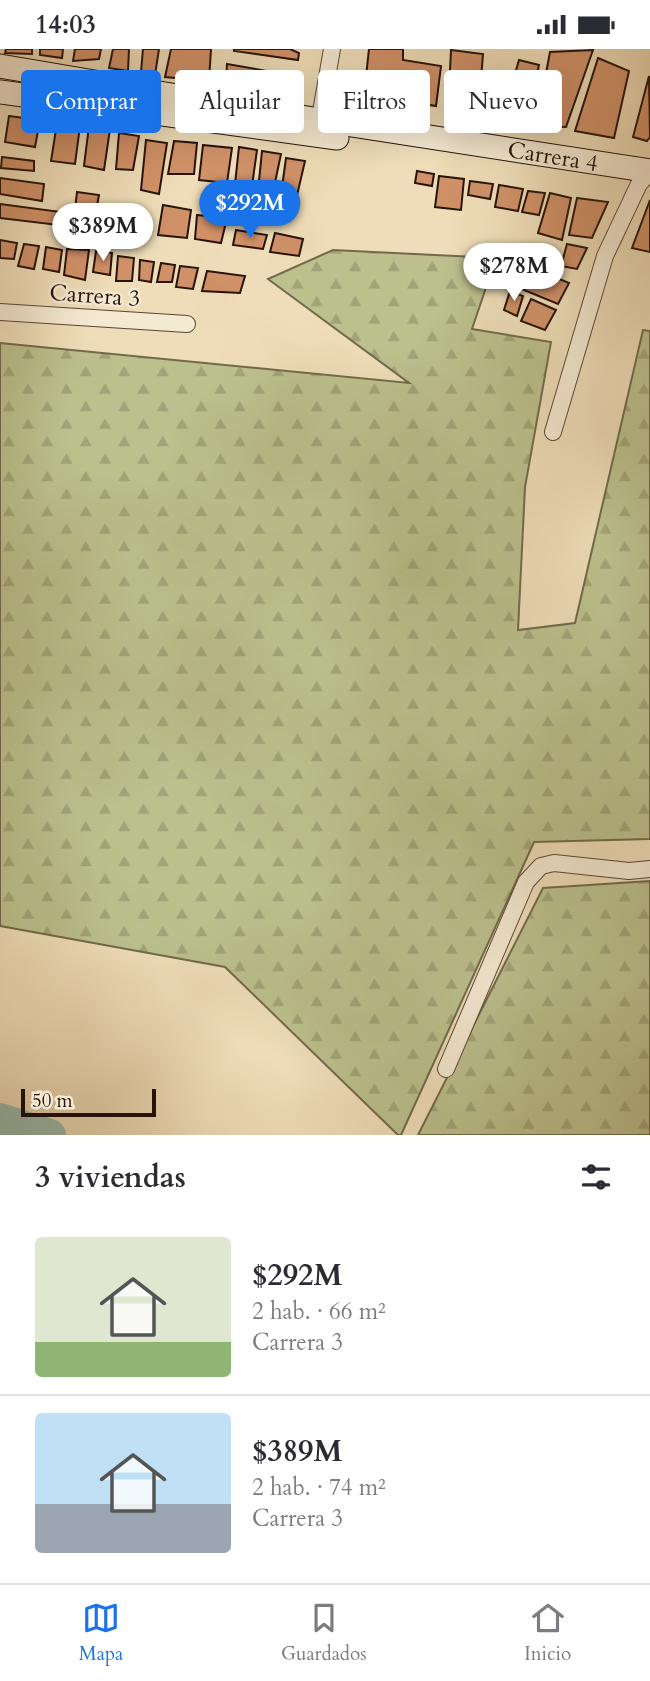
<!DOCTYPE html>
<html lang="es">
<head>
<meta charset="utf-8">
<style>
  body { margin:0; font-family:Cardo,serif; background:#f2f2f3; color:#2b2b33; height:100vh; display:flex; flex-direction:column; font-size:26px; white-space:nowrap }
  * { box-sizing:border-box; margin:0 }
  p { font-size:23px; color:#7c7c81 }
  .icon { flex:none; width:38px; height:38px; fill:none; stroke:currentColor; stroke-width:2; stroke-linecap:round; stroke-linejoin:round }
  .map { position:relative; height:1086px; overflow:hidden }
  .sheet { display:flex; flex-direction:column; background:#fff; flex:1 }
  .sheet>* { flex:none }
  .hud { position:absolute; left:21px; top:21px; width:609px; height:63px; display:flex; gap:14px }
  .scale { position:absolute; left:21px; bottom:18px; width:135px; box-sizing:border-box; padding-left:7px; border:4px solid #271309; border-top:0; font-size:19px; line-height:24px; white-space:nowrap; color:#271309; -webkit-text-stroke:5px #f4e9d1; paint-order:stroke }
  .price { position:absolute; translate:-50% -60px; padding:0 16px; border-radius:24px; background:#fff; color:#222; font-size:23px; line-height:46px; filter:drop-shadow(0 2px 4px #0008) }
  .price::after { content:''; position:absolute; left:50%; top:42px; width:21px; height:16px; margin-left:-10px; background:inherit; clip-path:polygon(0 0,100% 0,50% 100%) }
  .price.on { background:#1a73e8; color:#fff }
  ul { padding:0; list-style:none }
  li { display:flex; align-items:center; gap:21px; height:175px; padding:0 35px }
  li+li { border-top:2px solid #e1e1e2 }
  li span { display:grid; place-items:center; flex:none; width:196px; height:140px; border-radius:7px; color:#555 }
  li>.icon { margin-inline-start:auto }
  span .icon { width:84px; height:84px; fill:#fffc; stroke-width:1 }
  li b { font-size:30px }
  h2 { display:flex; justify-content:space-between; align-items:center; height:84px; padding:0 35px; font-size:30px }
  .chip { padding:0 24px; border-radius:7px; background:#fff; box-shadow:0 7px 28px #0002; font-size:24px; line-height:63px }
  .chip.on { background:#1a73e8; color:#fff }
  .status { display:flex; justify-content:space-between; align-items:center; height:49px; padding:0 35px; background:#fff; direction:ltr }
  .status svg { height:19px; fill:currentColor }
  .dock { display:flex; justify-content:space-around; align-items:center; height:98px; border-top:2px solid #e1e1e2; background:#fff; font-size:19px; color:#7c7c81 }
  .dock a { display:grid; justify-items:center; gap:4px }
  .dock .on { color:#1a73e8 }
  .map>svg:first-child { display:block }
  .forest { fill:url(#forest-firs); stroke:#716a4b; stroke-width:2 }
  .lines { fill:none; stroke-linecap:round; stroke-linejoin:round }
  .river { stroke:#99bcae; stroke-width:32 }
  .building { fill:#d09168; stroke:#271309; stroke-width:2 }
  .street-casing { stroke:#594635; stroke-width:18 }
  .secondary-casing { stroke:#271309; stroke-width:25 }
  .street { stroke:#f4e9d1; stroke-width:16 }
  .secondary { stroke:#f4e9d1; stroke-width:23 }
  .labels { text-anchor:middle; stroke-width:5; stroke-linejoin:round; paint-order:stroke }
  .street-label { font-size:23px; fill:#271309; stroke:#f4e9d1 }
</style>
</head>
<body>
<div class="status"><b>14:03</b><svg viewBox="0 0 49 12"><path d="M0 12V9h3v3zM5 12V6h3v6zM10 12V3h3v9zM15 12V0h3v12zM26 1h20v11H26zM47 4h2v5h-2z"/></svg></div>
<div class="map">
<svg width="650" height="1086" viewBox="0 0 650 1086">
  <defs>
    <pattern id="forest-firs" width="22" height="20" patternUnits="userSpaceOnUse" patternTransform="scale(1.75)"><rect width="22" height="20" fill="#bbc08d"/><path d="M5 1l3.5 6h-7zM16 11l3.5 6h-7z" fill="#a1a478"/></pattern>
  </defs>
  <rect width="100%" height="100%" fill="#eeddb8"/>
  <filter id="stains"><feTurbulence type="fractalNoise" baseFrequency=".00286" numOctaves="4"/><feColorMatrix values="0 0 0 0 .2 0 0 0 0 .09 0 0 0 0 .02 0 0 0 .5 -.17"/></filter>
  <radialGradient id="worn" r=".72"><stop offset=".6" stop-color="#630" stop-opacity="0"/><stop offset="1" stop-color="#630" stop-opacity=".3"/></radialGradient>
  <g class="forest">
    <path d="M333,201L496,209L472,280L551,293L525,438L518,581L575,574L643,281L650,282V790L534,793L401,1086H398L225,918L0,877V294L409,334L268,230Z"/>
    <path d="M650,832V1086H418L543,839Z"/>
  </g>
  <g class="lines">
    <path class="river" d="M0,1070L50,1086"/>
  </g>
  <g class="building">
    <path d="M6,0H32V5L5,4Z"/>
    <path d="M40,0H63L62,9L40,6Z"/>
    <path d="M75,0H101L99,10L73,12Z"/>
    <path d="M113,0H129L128,22L109,19Z"/>
    <path d="M143,0H159L155,26L141,23Z"/>
    <path d="M171,0H211L209,32L165,28Z"/>
    <path d="M234,0H290L299,4L298,11L234,2Z"/>
    <path d="M369,0H403V11L441,17L436,57L364,46Z"/>
    <path d="M451,1L483,5L478,69L448,62Z"/>
    <path d="M593,1L566,78L536,77L550,3Z"/>
    <path d="M598,9L629,22L614,89L575,82Z"/>
    <path d="M519,11L539,16L527,71L487,67L489,23L514,28Z"/>
    <path d="M227,15L301,28L298,42L226,33Z"/>
    <path d="M649,27L650,88L647,92L633,88Z"/>
    <path d="M9,67L40,71L35,98L5,93Z"/>
    <path d="M57,74L80,77L75,115L51,112Z"/>
    <path d="M89,77L110,80L104,121L84,117Z"/>
    <path d="M119,84L139,87L133,121L116,120Z"/>
    <path d="M146,91L167,94L159,145L141,141Z"/>
    <path d="M174,92L197,94L194,125H168Z"/>
    <path d="M203,96L232,99L227,134L199,131Z"/>
    <path d="M239,98L257,101L252,137L235,135Z"/>
    <path d="M262,102L281,105L273,143L258,142Z"/>
    <path d="M2,108L34,112V122L1,119Z"/>
    <path d="M286,109L305,112L295,155L280,153Z"/>
    <path d="M417,122L434,125L432,137L415,134Z"/>
    <path d="M439,127L464,130L461,161L435,158Z"/>
    <path d="M0,129L44,135L42,152L0,145Z"/>
    <path d="M470,132L493,135L490,150L468,146Z"/>
    <path d="M499,136L523,140L518,162L495,158Z"/>
    <path d="M528,142L545,144L539,166L522,163Z"/>
    <path d="M77,143L99,146L93,177L73,178Z"/>
    <path d="M550,144L571,149L562,191L538,184Z"/>
    <path d="M577,149L608,153L592,189L569,186Z"/>
    <path d="M650,151V203L632,199Z"/>
    <path d="M0,155L61,163L58,176L0,169Z"/>
    <path d="M111,156L133,158L130,181L108,180Z"/>
    <path d="M163,156L191,161L187,189L158,186Z"/>
    <path d="M197,166L227,169L221,194L195,190Z"/>
    <path d="M236,181L267,186L263,200L233,196Z"/>
    <path d="M275,184L303,190L299,207L270,203Z"/>
    <path d="M0,191L17,194L14,210L0,209Z"/>
    <path d="M24,195L39,197L34,220L18,217Z"/>
    <path d="M567,195L587,199L577,220L561,217Z"/>
    <path d="M46,198L62,201L59,223L43,220Z"/>
    <path d="M67,200L89,201L85,231L64,226Z"/>
    <path d="M96,202L112,204L110,226L93,223Z"/>
    <path d="M118,207L134,209L132,232H116Z"/>
    <path d="M140,211L154,213L151,233L139,231Z"/>
    <path d="M161,214L175,216L172,233H157Z"/>
    <path d="M180,217L198,219L193,240L176,238Z"/>
    <path d="M535,220L569,234L558,255L524,241Z"/>
    <path d="M207,222L245,227L240,244L202,242Z"/>
    <path d="M510,242L523,247L517,267L504,261Z"/>
    <path d="M531,250L556,261L545,281L521,272Z"/>
  </g>
  <g class="lines">
    <defs>
      <g id="street">
        <path d="M318,80L332,0"/>
        <path d="M0,263L187,275"/>
        <path d="M553,383L605,207L639,135L650,123"/>
        <path d="M446,1020L526,833L541,817L554,814L629,822L650,820"/>
      </g>
      <g id="secondary">
        <path d="M0,17L319,71L650,122"/>
        <path d="M0,43L337,89"/>
      </g>
    </defs>
    <use href="#street" class="street-casing"/>
    <use href="#secondary" class="secondary-casing"/>
    <use href="#street" class="street"/>
    <use href="#secondary" class="secondary"/>
  </g>
  <g class="labels">
    <g class="street-label">
      <text transform="translate(553 107) rotate(9)" y="8">Carrera 4</text>
      <text transform="translate(95 246) rotate(4)" y="8">Carrera 3</text>
    </g>
  </g>
  <rect width="100%" height="100%" filter="url(#stains)"/>
  <rect width="100%" height="100%" fill="url(#worn)"/>
</svg>
<div class="scale">50 m</div>
<b class="price on" style="left:250px;top:191px">$292M</b>
<b class="price" style="left:103px;top:214px">$389M</b>
<b class="price" style="left:514px;top:254px">$278M</b>
<div class="hud">
<a class="chip on">Comprar</a>
<a class="chip">Alquilar</a>
<a class="chip">Filtros</a>
<a class="chip">Nuevo</a>
</div>
</div>
<section class="sheet">
<h2>3 viviendas<svg class="icon" aria-label="filters" viewBox="0 0 24 24"><path d="M4 7h16M4 17h16"/><circle cx="9" cy="7" r="2"/><circle cx="15" cy="17" r="2"/></svg></h2>
<ul>
<li><span style="background:linear-gradient(#dfe7d0 75%,#8fb573 0)"><svg class="icon" aria-label="home" viewBox="0 0 24 24"><path d="M3 11l9-7 9 7M6 9v11h12V9"/></svg></span><div><b>$292M</b><p>2 hab. · 66 m²</p><p>Carrera 3</p></div></li>
<li><span style="background:linear-gradient(#bfe0f5 65%,#9aa5b1 0)"><svg class="icon" aria-label="home" viewBox="0 0 24 24"><path d="M3 11l9-7 9 7M6 9v11h12V9"/></svg></span><div><b>$389M</b><p>2 hab. · 74 m²</p><p>Carrera 3</p></div></li>
</ul>
</section>
<nav class="dock">
<a class="on"><svg class="icon" aria-label="map" viewBox="0 0 24 24"><path d="M3 6l6-2 6 2 6-2v14l-6 2-6-2-6 2zM9 4v14M15 6v14"/></svg>Mapa</a>
<a><svg class="icon" aria-label="saved" viewBox="0 0 24 24"><path d="M7 4h10v16l-5-4-5 4z"/></svg>Guardados</a>
<a><svg class="icon" aria-label="home" viewBox="0 0 24 24"><path d="M3 11l9-7 9 7M6 9v11h12V9"/></svg>Inicio</a>
</nav>
</body>
</html>
